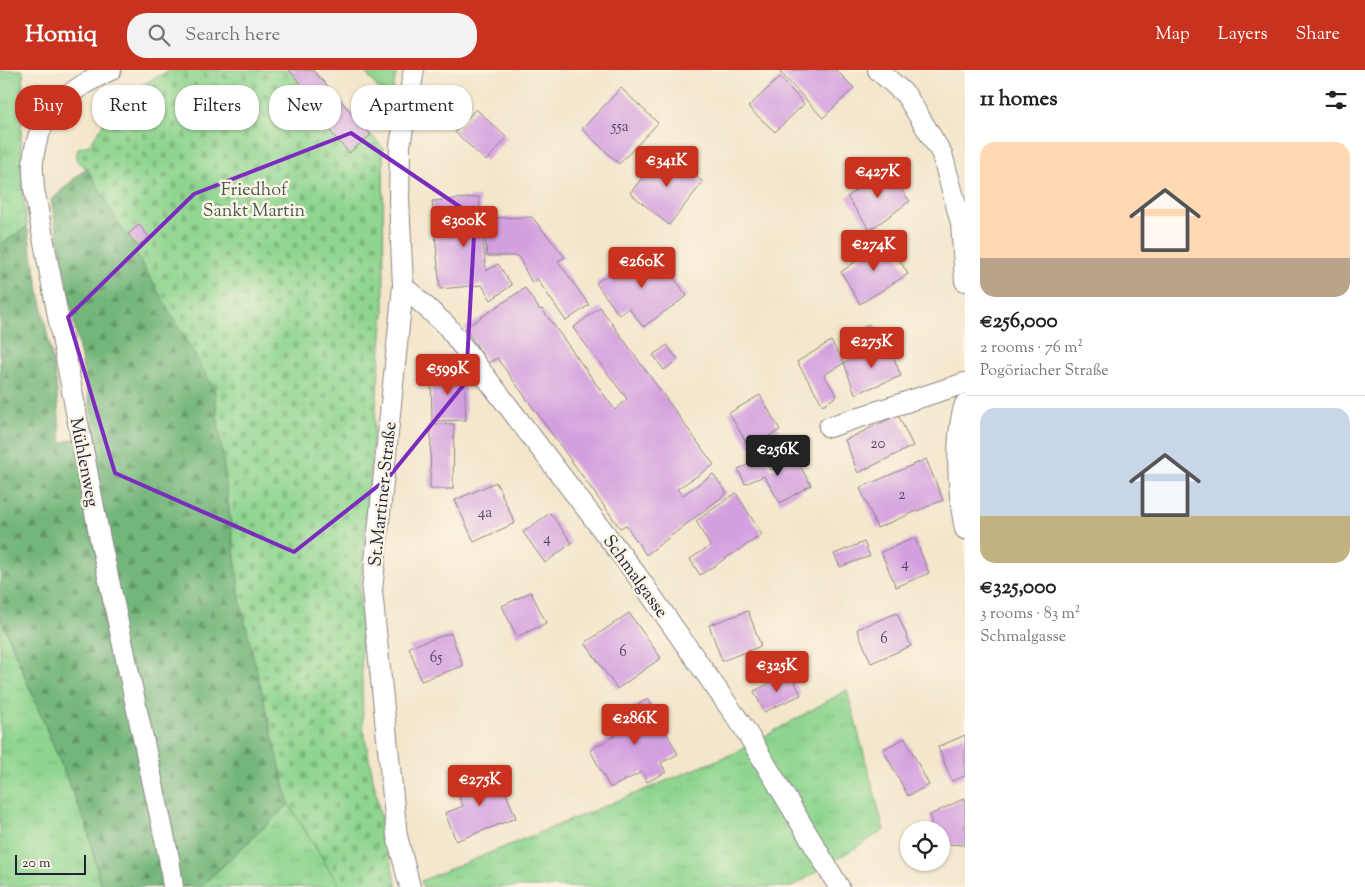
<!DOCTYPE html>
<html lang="en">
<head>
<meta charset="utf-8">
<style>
  body { margin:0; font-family:"Sorts Mill Goudy",serif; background:#f2f2f2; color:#222; height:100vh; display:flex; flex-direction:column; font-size:19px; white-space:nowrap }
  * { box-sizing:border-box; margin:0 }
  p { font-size:16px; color:#767676 }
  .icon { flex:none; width:28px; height:28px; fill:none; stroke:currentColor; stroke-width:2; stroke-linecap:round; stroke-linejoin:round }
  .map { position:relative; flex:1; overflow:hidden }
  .drawer { display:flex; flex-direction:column; background:#fff; width:400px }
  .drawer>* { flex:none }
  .top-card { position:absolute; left:15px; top:15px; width:475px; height:45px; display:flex; gap:10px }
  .controls { position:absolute; left:900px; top:751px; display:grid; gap:10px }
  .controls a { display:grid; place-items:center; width:50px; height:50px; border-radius:50%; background:#fff; box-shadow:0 1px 4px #0004; font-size:25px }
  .scale { position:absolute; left:15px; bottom:12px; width:71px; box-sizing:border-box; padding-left:5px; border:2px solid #22223b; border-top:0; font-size:14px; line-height:18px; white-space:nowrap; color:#22223b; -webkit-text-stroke:4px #fcf5e5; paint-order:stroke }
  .price { position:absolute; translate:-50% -42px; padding:0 11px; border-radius:5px; background:#c8321e; color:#fff; font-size:16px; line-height:32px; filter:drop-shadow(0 1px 2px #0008) }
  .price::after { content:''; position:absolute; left:50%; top:30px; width:15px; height:11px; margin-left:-8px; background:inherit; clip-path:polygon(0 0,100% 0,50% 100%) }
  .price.current { background:#222; color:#fff }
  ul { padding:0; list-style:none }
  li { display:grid; align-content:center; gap:10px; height:265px; padding:0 15px }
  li+li { border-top:1px solid #e0e0e0 }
  li span { display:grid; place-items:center; height:155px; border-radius:15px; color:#555 }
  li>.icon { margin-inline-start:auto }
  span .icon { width:90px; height:90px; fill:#fffc; stroke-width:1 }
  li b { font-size:21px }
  h2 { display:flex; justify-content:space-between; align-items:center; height:60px; padding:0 15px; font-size:21px }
  .pill { padding:0 18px; border-radius:20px; background:#fff; box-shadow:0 1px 4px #0004; font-size:18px; line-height:45px }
  .pill.current { background:#c8321e; color:#fff }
  header { display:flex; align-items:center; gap:30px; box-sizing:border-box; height:70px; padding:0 25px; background:#c8321e; color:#fff }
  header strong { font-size:24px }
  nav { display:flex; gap:28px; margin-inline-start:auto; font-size:18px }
  .search { width:350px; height:45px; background:#f2f2f2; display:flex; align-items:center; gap:12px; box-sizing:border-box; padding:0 18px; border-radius:20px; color:#767676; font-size:19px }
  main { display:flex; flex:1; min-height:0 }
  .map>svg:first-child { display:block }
  .grass { fill:url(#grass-tufts); stroke:#587c65 }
  .forest { fill:url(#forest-firs); stroke:#4a6c5a }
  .cemetery { fill:url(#cemetery-stones); stroke:#587c65 }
  .water { fill:url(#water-ripples); stroke:#3b6b87 }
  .building { fill:#d39fdf }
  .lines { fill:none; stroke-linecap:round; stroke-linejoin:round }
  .street-casing { stroke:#8a8483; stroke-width:22 }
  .street { stroke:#fff; stroke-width:20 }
  .marked { fill:none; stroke:#7b2cbf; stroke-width:4; stroke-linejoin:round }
  .labels { text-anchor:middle; stroke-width:5; stroke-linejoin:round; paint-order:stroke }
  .number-label { font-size:15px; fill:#4e4164 }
  .park-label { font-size:18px; fill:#435854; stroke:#fcf5e5 }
  .street-label { font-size:18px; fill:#22223b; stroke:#fcf5e5 }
</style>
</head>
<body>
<header>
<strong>Homiq</strong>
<div class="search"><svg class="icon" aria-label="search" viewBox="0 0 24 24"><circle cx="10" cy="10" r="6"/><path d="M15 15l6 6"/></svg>Search here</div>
<nav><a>Map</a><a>Layers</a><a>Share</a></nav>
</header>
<main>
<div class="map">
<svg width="965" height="817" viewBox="0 0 965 817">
  <defs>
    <pattern id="grass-tufts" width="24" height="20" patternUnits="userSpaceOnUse" patternTransform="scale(1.25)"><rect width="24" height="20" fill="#8fd58f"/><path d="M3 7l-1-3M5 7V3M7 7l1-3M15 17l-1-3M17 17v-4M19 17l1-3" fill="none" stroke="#7bb77c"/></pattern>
    <pattern id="forest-firs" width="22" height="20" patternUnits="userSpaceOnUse" patternTransform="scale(1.25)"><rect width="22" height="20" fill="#73b67a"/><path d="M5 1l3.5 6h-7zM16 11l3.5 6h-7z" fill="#5e9465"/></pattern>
    <pattern id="cemetery-stones" width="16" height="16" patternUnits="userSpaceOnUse" patternTransform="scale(1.25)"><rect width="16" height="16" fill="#8fd58f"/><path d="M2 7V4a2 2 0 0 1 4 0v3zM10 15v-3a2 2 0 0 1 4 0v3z" fill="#7bb77c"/></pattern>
    <pattern id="water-ripples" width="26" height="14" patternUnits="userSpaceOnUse" patternTransform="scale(1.25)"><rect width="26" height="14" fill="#54b4d3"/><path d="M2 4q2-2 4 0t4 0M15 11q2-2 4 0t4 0" fill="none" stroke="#4592ac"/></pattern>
  </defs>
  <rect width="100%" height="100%" fill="#fcf5e5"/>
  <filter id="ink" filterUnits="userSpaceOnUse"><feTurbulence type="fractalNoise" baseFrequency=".02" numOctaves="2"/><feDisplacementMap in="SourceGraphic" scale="10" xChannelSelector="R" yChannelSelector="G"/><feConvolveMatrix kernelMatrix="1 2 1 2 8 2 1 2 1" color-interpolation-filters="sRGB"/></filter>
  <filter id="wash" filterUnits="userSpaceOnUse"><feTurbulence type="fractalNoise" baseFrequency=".0096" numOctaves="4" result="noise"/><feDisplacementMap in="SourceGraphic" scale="20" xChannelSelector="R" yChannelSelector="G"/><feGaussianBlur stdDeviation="1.12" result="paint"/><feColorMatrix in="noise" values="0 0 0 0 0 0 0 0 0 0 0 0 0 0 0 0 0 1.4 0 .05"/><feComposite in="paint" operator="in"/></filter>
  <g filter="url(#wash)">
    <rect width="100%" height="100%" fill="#f3e6cb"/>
    <g class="grass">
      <path d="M0,0H22L23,3L21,70L22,115L27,157L0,175Z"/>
      <path d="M363,0H397L386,50L383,49L370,34L383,24Z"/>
      <path d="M0,546L87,757L101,817H0Z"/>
      <path d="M847,620L884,760L792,817H423L421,811L737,682Z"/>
      <path d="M289,734L340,817H200Z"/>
    </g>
    <path class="forest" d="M87,97L214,319L241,535L289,734L200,817H101L87,757L0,546V175L27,157L56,311L61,373L95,362L51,130Z"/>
    <path class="cemetery" d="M170,0H313L383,78L384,242L360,522L363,657L384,765L397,817H340L289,734L241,535L214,319L87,98L79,93L76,89L78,78L89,75L124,24Z"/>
    <path class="water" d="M874,255L880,265L857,278L851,268Z"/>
    <g id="blocks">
      <g class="building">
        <path d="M289,0H313L371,65L349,83L327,58L334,53Z"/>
        <path d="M778,0H836L854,18L823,48Z"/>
        <path d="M780,7L804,34L775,62L748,37Z"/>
        <path d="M621,18L658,53L619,94L582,59Z"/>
        <path d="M476,39L507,68L486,91L455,62Z"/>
        <path d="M664,81L703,112L669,155L630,123Z"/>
        <path d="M884,98L910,131L870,160L847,127Z"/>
        <path d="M479,127L486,201L498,194L512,215L491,230L482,215L440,219L432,131Z"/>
        <path d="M532,147L565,187L558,191L589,235L566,251L537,209L532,213L518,186H487L483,148Z"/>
        <path d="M139,155L149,167L137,176L128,164Z"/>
        <path d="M887,169L908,204L860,234L841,202Z"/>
        <path d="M657,184L687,226L643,257L629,238L619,245L596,213L633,187L640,196Z"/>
        <path d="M525,218L540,240L542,239L615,340L627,329L573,258L600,237L714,395L677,419L683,425L713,404L727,423L646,485L626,455L620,458L497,288L488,293L465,258Z"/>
        <path d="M831,271L844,293L824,305L837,326L823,335L797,292Z"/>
        <path d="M888,273L901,306L855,324L844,293Z"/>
        <path d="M667,275L678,290L664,300L653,285Z"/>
        <path d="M431,302H464L466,350L432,351Z"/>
        <path d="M760,325L780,360L749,377L729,343Z"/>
        <path d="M898,345L913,376L858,403L845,370Z"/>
        <path d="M431,354H454L453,419H430Z"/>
        <path d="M765,387L771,400L795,387L811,415L780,433L764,406L745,414L738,399Z"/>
        <path d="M926,389L943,430L877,458L860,418Z"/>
        <path d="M496,412L515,453L474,472L455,430Z"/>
        <path d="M736,423L762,465L700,505L690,489L710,476L696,451Z"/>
        <path d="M550,443L572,473L545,493L523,462Z"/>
        <path d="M915,468L929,503L896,517L881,482Z"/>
        <path d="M864,472L870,486L840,497L834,484Z"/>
        <path d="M531,522L546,553L517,567L502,536Z"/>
        <path d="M748,541L761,576L722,591L709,555Z"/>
        <path d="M629,543L661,588L617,619L585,573Z"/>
        <path d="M897,543L911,576L871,593L857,559Z"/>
        <path d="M451,563L463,596L421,611L409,577Z"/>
        <path d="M790,603L801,625L764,642L754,621Z"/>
        <path d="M648,629L678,684L661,693L666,702L647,712L642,702L610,718L590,680L615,666L607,651Z"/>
        <path d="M965,665V706L952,711L938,677Z"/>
        <path d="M905,668L929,715L908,726L883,679Z"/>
        <path d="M497,701L516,748L456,771L445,743L463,736L455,718Z"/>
        <path d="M965,728V775L941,774V760H932L930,745Z"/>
      </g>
    </g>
  </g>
  <g filter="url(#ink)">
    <use href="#blocks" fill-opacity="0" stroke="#8a8483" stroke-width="1"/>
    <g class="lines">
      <defs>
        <g id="street">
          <path d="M111,0C70,19 37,42 33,92C32,100 34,110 34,119L100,469L169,788L173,817"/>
          <path d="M878,0L906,25L942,84L961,153L965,211"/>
          <path d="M403,216L447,256L636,504L744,658L839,817"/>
          <path d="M965,334C954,367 958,425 965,459"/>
          <path d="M829,357L965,313"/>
          <path d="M410,817L397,766L372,521L403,216L399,129L400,75L414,0"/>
        </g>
      </defs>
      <use href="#street" class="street-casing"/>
      <use href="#street" class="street"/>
    </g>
  </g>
  <path class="marked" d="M351,63L475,147L466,312L388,408L294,482L115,403L68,247L194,124Z"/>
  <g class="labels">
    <g class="number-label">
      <text x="620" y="61">55a</text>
      <text x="878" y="378">20</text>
      <text x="902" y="429">2</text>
      <text x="485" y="447">4a</text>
      <text x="547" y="473">4</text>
      <text x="905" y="498">4</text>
      <text x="884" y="573">6</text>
      <text x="623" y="586">6</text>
      <text x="436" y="592">65</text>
    </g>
    <g class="park-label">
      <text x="254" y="125">Friedhof<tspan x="254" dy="21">Sankt Martin</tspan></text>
    </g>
    <g class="street-label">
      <text transform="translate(85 392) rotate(79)" y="6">Mühlenweg</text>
      <text transform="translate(382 424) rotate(-84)" y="6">St.Martiner-Straße</text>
      <text transform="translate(636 506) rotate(54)" y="6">Schmalgasse</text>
    </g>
  </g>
</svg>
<div class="controls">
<a><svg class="icon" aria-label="locate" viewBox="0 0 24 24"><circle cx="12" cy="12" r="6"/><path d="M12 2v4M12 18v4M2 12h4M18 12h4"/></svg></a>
</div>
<div class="scale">20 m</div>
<b class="price" style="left:667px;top:118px">€341K</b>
<b class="price" style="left:878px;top:129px">€427K</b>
<b class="price" style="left:464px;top:178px">€300K</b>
<b class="price" style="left:874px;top:202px">€274K</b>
<b class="price" style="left:642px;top:219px">€260K</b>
<b class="price" style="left:872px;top:299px">€275K</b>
<b class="price" style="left:448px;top:326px">€599K</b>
<b class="price current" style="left:778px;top:407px">€256K</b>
<b class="price" style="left:777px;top:623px">€325K</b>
<b class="price" style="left:635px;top:676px">€286K</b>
<b class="price" style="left:480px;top:737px">€275K</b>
<div class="top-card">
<a class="pill current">Buy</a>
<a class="pill">Rent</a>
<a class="pill">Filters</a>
<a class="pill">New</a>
<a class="pill">Apartment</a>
</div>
</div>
<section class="drawer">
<h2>11 homes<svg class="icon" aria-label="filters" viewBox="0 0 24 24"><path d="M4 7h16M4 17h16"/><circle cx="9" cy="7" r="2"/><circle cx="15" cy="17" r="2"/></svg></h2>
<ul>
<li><span style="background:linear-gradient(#ffd9b3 75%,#b9a48a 0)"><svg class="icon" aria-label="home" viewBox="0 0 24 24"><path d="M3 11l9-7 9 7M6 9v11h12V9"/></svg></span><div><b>€256,000</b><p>2 rooms · 76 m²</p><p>Pogöriacher Straße</p></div></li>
<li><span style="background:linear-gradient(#c9d6e8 70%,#c2b280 0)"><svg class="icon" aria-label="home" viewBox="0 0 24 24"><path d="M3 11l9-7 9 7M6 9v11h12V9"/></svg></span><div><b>€325,000</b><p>3 rooms · 83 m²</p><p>Schmalgasse</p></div></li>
</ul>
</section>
</main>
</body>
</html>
